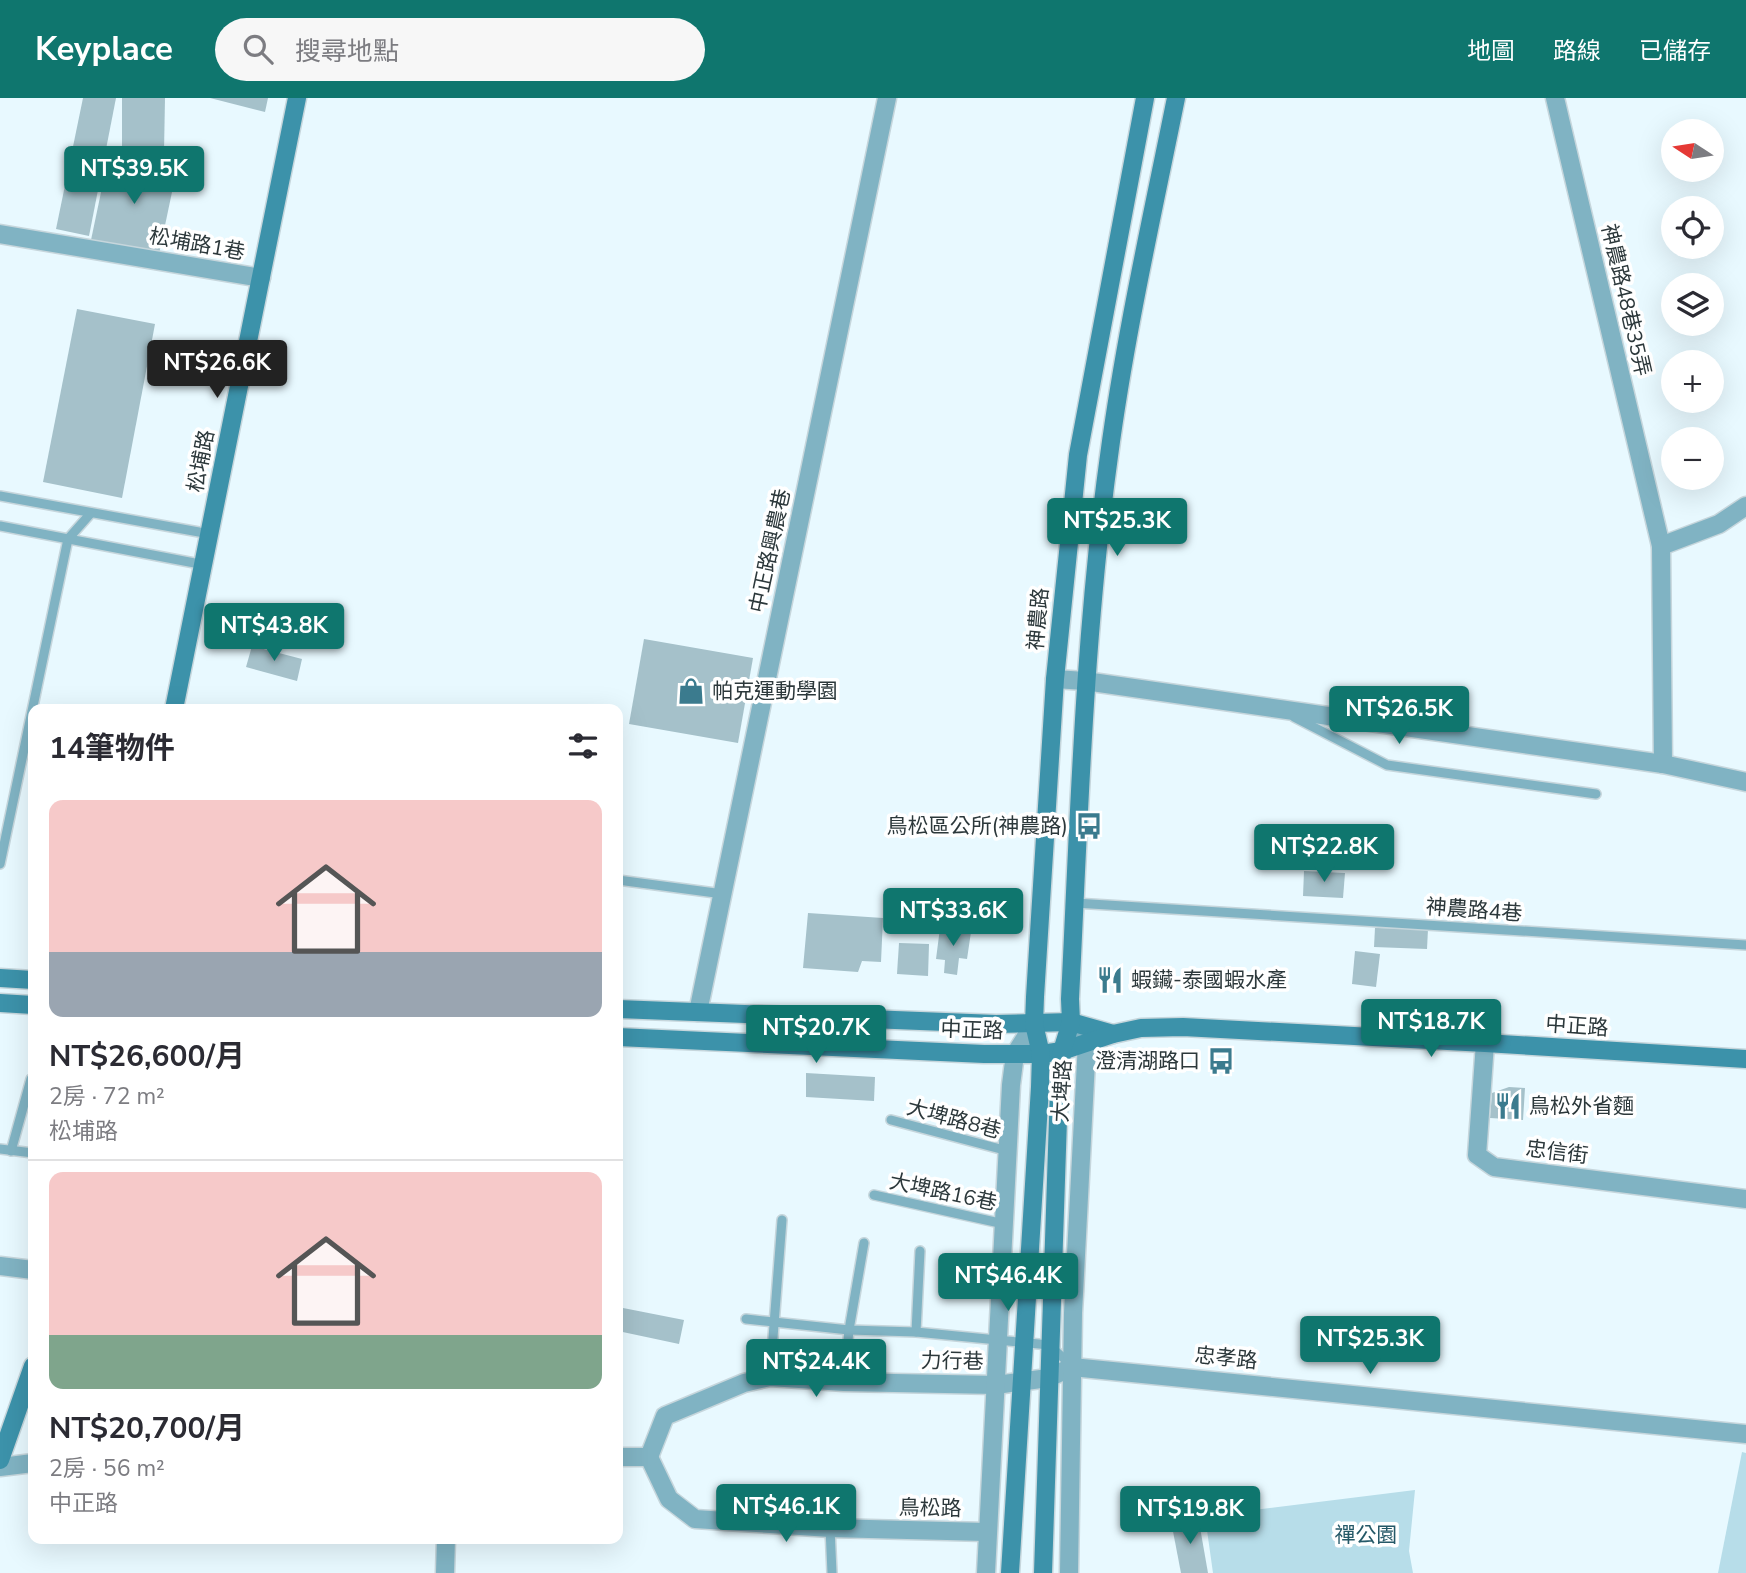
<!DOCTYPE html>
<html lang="zh-TW">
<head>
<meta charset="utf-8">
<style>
  body { margin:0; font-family:"Nunito Sans","Noto Sans TC",sans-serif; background:#f7f7f7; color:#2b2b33; height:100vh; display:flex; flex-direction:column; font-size:26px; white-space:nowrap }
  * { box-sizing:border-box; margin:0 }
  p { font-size:23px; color:#7c7c81 }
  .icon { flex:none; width:38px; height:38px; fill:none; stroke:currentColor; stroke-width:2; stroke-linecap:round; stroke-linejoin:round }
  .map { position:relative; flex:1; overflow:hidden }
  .side { position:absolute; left:28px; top:606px; width:595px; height:840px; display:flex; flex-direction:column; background:#fff; border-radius:14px; box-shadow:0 7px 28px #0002 }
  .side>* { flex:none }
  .needle { width:46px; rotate:282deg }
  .buttons { position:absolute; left:1661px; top:21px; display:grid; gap:14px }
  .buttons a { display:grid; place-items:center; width:63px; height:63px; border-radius:50%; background:#fff; box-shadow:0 7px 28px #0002; font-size:35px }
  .price { position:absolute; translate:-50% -60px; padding:0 16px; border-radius:7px; background:#0f766e; color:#fff; font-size:23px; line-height:46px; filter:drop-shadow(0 2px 4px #0008) }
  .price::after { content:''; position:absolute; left:50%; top:42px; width:21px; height:16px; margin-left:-10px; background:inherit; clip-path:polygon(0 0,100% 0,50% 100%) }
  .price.active { background:#222; color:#fff }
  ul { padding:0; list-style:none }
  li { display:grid; align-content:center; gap:14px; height:371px; padding:0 21px }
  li+li { border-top:2px solid #e1e1e2 }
  li span { display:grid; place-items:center; height:217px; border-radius:14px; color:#555 }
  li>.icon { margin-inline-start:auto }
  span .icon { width:126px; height:126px; fill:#fffc; stroke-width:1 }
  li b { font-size:30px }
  h2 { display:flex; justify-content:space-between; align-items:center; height:84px; padding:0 21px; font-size:30px }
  header { display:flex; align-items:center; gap:42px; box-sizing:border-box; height:98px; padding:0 35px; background:#0f766e; color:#fff }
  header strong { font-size:33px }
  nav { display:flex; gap:38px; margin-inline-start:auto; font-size:24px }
  .search { width:490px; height:63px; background:#f7f7f7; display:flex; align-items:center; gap:18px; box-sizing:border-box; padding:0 24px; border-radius:38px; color:#7c7c81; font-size:26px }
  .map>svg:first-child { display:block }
  .green { fill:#b7dde9 }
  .building { fill:#a5c1ca }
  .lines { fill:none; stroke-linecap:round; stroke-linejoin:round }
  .lane-casing { stroke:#c6d6dc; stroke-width:12 }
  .street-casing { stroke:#c6d6dc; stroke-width:21 }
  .secondary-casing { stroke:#c6d6dc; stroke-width:21 }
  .lane { stroke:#80b3c3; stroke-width:9 }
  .street { stroke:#80b3c3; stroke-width:18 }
  .secondary { stroke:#3c92aa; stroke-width:18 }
  .labels { text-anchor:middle; stroke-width:7; stroke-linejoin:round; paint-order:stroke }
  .street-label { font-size:21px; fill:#2c383b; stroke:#fff }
  .poi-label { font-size:21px; fill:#2c383b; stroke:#fff; text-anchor:start }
  .park-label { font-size:21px; fill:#255968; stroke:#fff }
</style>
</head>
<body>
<header>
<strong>Keyplace</strong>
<div class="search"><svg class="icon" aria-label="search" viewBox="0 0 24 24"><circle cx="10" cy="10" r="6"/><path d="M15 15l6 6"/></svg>搜尋地點</div>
<nav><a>地圖</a><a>路線</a><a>已儲存</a></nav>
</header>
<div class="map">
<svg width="1746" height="1475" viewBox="0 0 1746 1475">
  <rect width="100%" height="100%" fill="#e8f9ff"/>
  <g class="green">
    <path d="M1742,1354L1746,1355V1475H1718Z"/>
    <path d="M1415,1392L1409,1453L1413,1475H1213L1205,1418Z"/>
  </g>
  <g class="building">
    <path d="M83,0H116L89,138L56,131Z"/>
    <path d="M122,0H165L164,54H122Z"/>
    <path d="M210,0H268L265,14Z"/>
    <path d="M108,61L176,75L159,156L91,142Z"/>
    <path d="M77,211L155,226L122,400L43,384Z"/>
    <path d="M644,541L753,560L738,645L629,626Z"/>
    <path d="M252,548L302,561L297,583L246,569Z"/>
    <path d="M1304,773L1345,775L1343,800L1303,798Z"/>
    <path d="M808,815L883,820L881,864L862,863L858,874L803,870Z"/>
    <path d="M940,830L971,834L967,861L959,860L957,877L944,875L945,862L936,861Z"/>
    <path d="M1375,830L1428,831L1427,851L1374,849Z"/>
    <path d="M899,845L929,846L928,878L897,876Z"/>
    <path d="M1355,853L1380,856L1376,889L1352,886Z"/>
    <path d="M806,975L875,979L874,1003L806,999Z"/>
    <path d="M1509,989L1525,990L1523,1022L1490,1020L1492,995Z"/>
    <path d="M618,1209L684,1222L679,1246L618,1233Z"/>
    <path d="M618,1268L623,1284L618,1303Z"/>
    <path d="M1198,1418L1208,1475H1181L1171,1423Z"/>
  </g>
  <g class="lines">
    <defs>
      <g id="lane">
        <path d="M0,398L210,436"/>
        <path d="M0,428L205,467"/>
        <path d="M1294,619L1387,667L1596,696"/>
        <path d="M0,766L68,441L91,415"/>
        <path d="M618,782L723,796"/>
        <path d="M1075,805L1746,847"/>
        <path d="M891,1022L1008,1053"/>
        <path d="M0,1051L33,1055"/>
        <path d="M11,1053L31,981"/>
        <path d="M874,1097L1004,1126"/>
        <path d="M746,1221L849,1232L916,1234L1049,1247L1071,1267"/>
        <path d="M916,1234L920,1153"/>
        <path d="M770,1279L782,1122"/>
        <path d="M844,1284L849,1232L864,1145"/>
        <path d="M830,1430L832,1475"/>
      </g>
      <g id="street">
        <path d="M1555,0L1661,448L1663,666"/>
        <path d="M0,136L261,180"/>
        <path d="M1661,448L1719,426L1746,408"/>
        <path d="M1055,581L1085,583L1663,666L1746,684"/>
        <path d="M698,914L887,0"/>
        <path d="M1485,945L1477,1057L1494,1069L1746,1101"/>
        <path d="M0,1168L33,1172"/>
        <path d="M618,1359H649L669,1401L695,1421L830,1430L986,1434"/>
        <path d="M649,1359L665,1318L744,1285L770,1279L844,1284L996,1287L1048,1280L1072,1269L1746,1336"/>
        <path d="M0,1369L33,1365"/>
        <path d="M445,1475L446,1440"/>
        <path d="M986,1475L1011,987L1015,956L1034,926"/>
        <path d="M1069,1475L1073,1215L1087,944L1080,935"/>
      </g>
      <g id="secondary">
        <path d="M174,611L297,0"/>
        <path d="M0,880L33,882"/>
        <path d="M0,905L33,907"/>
        <path d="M618,911L996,926L1071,924L1113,936"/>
        <path d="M618,939L984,956H1041L1062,953L1113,936L1141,930L1183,929L1485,945L1746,961"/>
        <path d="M0,1362L33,1268"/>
        <path d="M1010,1475L1040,989L1041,956L1034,926L1035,899L1055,581L1078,357L1145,0"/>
        <path d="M1043,1475L1059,991L1062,953L1071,924L1070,901C1079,720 1084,538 1109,358C1125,238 1152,119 1176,0"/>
      </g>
    </defs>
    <use href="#lane" class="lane-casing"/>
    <use href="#street" class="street-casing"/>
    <use href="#secondary" class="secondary-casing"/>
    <use href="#lane" class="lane"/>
    <use href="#street" class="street"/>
    <use href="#secondary" class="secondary"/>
  </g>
  <defs>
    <symbol id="shop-bare" viewBox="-9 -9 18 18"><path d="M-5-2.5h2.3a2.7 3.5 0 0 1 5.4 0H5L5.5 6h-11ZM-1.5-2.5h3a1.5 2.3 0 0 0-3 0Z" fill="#3b7b8e" stroke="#fff" stroke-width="2.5" paint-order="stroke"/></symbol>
    <symbol id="bus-bare" viewBox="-9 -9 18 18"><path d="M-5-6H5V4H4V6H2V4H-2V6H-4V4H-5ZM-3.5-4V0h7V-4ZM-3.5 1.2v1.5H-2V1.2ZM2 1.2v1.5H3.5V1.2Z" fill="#3b7b8e" stroke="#fff" stroke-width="2.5" paint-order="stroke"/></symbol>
    <symbol id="restaurant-bare" viewBox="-9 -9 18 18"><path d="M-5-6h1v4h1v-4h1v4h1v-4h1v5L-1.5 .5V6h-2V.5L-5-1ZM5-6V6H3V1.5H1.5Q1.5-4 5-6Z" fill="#3b7b8e" stroke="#fff" stroke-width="2.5" paint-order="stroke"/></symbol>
  </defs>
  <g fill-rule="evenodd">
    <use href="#shop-bare" x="672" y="574" width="38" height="38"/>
    <use href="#bus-bare" x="1070" y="709" width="38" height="38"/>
    <use href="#restaurant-bare" x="1091" y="863" width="38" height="38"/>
    <use href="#bus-bare" x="1202" y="944" width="38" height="38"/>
    <use href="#restaurant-bare" x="1489" y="989" width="38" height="38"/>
  </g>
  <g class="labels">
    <g class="street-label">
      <text transform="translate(197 146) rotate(10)" y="7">松埔路1巷</text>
      <text transform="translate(1626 202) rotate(77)" y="7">神農路48巷35弄</text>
      <text transform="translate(201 363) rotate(-79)" y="7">松埔路</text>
      <text transform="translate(770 453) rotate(-78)" y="7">中正路興農巷</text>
      <text transform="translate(1038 521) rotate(-85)" y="7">神農路</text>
      <text transform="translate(1474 812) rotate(4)" y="7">神農路4巷</text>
      <text transform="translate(1577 928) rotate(4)" y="7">中正路</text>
      <text transform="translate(972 932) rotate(2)" y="7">中正路</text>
      <text transform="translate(1062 993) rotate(-87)" y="7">大埤路</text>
      <text transform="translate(954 1021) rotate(15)" y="7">大埤路8巷</text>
      <text transform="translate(1557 1054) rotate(7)" y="7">忠信街</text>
      <text transform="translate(943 1094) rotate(12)" y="7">大埤路16巷</text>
      <text transform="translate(1226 1260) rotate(6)" y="7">忠孝路</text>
      <text transform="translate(952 1263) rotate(1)" y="7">力行巷</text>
      <text transform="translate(930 1410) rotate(1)" y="7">鳥松路</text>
    </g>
    <g class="poi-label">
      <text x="712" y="600">帕克運動學園</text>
      <text x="1068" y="735" text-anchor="end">鳥松區公所(神農路)</text>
      <text x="1131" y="889">蝦鑶-泰國蝦水產</text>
      <text x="1200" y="970" text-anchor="end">澄清湖路口</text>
      <text x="1529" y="1015">鳥松外省麵</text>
    </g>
    <g class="park-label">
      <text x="1366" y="1444">禪公園</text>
    </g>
  </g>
</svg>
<div class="buttons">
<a><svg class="needle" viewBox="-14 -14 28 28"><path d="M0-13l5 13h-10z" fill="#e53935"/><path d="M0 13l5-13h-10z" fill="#7c7c81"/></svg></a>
<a><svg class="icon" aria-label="locate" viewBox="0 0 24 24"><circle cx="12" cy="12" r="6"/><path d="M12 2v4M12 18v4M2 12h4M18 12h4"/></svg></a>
<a><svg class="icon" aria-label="layers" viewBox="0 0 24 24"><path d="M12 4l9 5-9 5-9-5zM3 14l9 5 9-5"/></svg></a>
<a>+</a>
<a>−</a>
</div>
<b class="price" style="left:134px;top:108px">NT$39.5K</b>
<b class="price active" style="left:217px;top:302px">NT$26.6K</b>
<b class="price" style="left:1117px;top:460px">NT$25.3K</b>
<b class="price" style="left:274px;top:565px">NT$43.8K</b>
<b class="price" style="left:1399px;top:648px">NT$26.5K</b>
<b class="price" style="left:1324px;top:786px">NT$22.8K</b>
<b class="price" style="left:953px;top:850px">NT$33.6K</b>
<b class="price" style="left:1431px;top:961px">NT$18.7K</b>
<b class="price" style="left:816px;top:967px">NT$20.7K</b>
<b class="price" style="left:1008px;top:1215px">NT$46.4K</b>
<b class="price" style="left:1370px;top:1278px">NT$25.3K</b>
<b class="price" style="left:816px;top:1301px">NT$24.4K</b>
<b class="price" style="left:786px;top:1446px">NT$46.1K</b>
<b class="price" style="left:1190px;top:1448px">NT$19.8K</b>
<section class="side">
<h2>14筆物件<svg class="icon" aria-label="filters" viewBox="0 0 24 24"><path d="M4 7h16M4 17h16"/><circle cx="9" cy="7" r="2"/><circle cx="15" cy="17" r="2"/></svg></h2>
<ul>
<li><span style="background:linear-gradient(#f6c9c9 70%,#9aa5b1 0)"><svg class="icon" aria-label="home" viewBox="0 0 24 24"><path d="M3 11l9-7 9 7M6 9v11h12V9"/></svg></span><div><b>NT$26,600/月</b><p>2房 · 72 m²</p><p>松埔路</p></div></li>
<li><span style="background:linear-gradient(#f6c9c9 75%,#7fa58c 0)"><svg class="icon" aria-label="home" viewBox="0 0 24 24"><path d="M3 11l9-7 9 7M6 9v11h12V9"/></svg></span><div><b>NT$20,700/月</b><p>2房 · 56 m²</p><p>中正路</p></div></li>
</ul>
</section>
</div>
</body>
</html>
